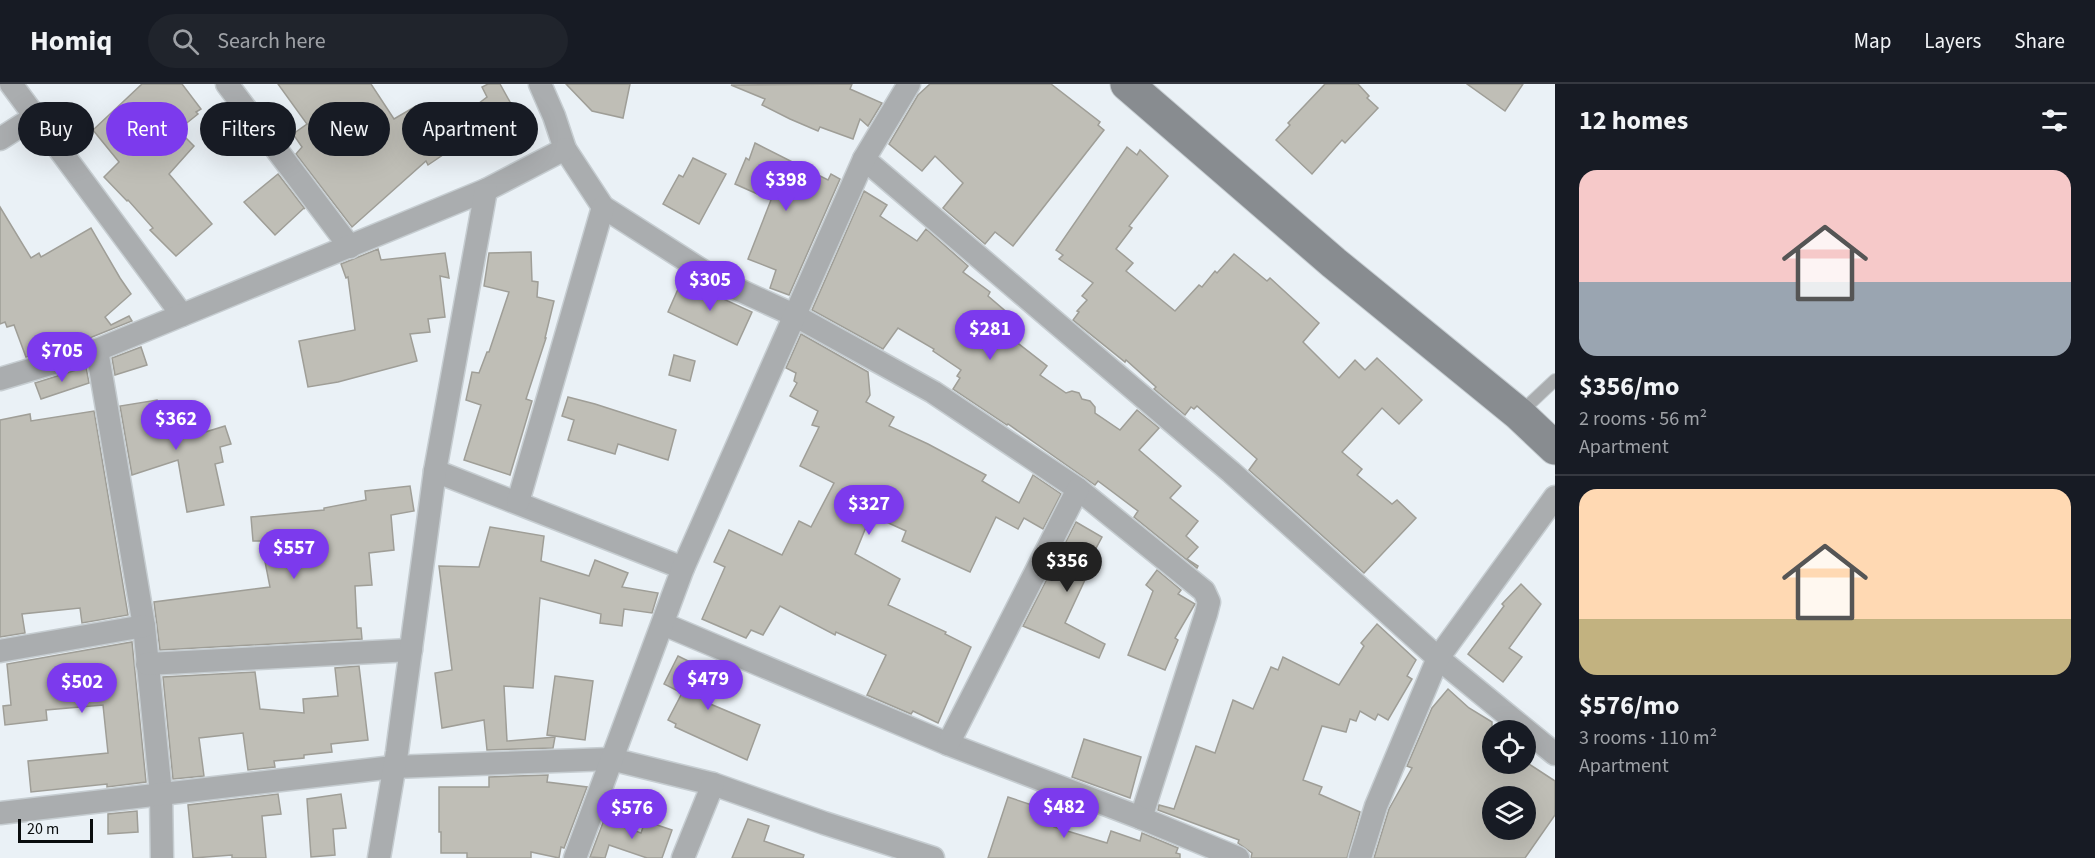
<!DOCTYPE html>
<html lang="en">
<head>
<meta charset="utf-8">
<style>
  body { margin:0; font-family:"Source Sans 3",sans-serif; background:#20242c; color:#f1f3f6; height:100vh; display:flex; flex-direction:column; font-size:22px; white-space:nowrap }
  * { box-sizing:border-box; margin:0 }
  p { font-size:20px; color:#9ea1a6 }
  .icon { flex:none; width:33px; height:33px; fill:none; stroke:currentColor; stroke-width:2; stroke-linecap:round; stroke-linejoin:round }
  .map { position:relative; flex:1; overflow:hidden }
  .panel { display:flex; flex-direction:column; background:#171b24; width:540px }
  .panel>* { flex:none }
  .hud { position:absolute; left:18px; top:18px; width:570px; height:54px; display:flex; gap:12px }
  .buttons { position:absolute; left:1482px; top:636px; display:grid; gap:12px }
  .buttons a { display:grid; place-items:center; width:54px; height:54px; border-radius:50%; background:#171b24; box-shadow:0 6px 24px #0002; font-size:30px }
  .scale { position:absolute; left:18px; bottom:15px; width:75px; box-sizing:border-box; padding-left:6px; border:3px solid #0a0d0e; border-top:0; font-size:16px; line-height:21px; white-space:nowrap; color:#0a0d0e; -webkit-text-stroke:4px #eaf1f6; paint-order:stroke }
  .price { position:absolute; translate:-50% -51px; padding:0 14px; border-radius:21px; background:#7c3aed; color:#fff; font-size:20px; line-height:39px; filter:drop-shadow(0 2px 3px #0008) }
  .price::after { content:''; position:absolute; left:50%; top:36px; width:18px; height:14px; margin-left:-9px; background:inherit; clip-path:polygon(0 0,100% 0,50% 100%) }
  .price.active { background:#222; color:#fff }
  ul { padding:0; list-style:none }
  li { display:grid; align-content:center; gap:12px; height:318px; padding:0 24px }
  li+li { border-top:2px solid #363941 }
  li span { display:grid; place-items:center; height:186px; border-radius:18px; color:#555 }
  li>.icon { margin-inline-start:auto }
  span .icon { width:108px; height:108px; fill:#fffc; stroke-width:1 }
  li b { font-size:26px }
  h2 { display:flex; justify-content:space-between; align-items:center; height:72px; padding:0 24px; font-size:26px }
  .tag { padding:0 21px; border-radius:27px; background:#171b24; box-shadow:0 6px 24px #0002; font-size:21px; line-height:54px }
  .tag.active { background:#7c3aed; color:#fff }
  header { display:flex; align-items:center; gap:36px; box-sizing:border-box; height:84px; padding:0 30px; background:#171b24; border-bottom:2px solid #363941 }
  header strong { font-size:28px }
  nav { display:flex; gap:33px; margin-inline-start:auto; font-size:21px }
  .search { width:420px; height:54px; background:#20242c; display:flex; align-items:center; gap:15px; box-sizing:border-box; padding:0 21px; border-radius:33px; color:#9ea1a6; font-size:22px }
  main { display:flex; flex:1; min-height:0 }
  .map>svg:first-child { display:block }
  .building { fill:#bfbeb6; stroke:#9f9e97; stroke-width:1.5; fill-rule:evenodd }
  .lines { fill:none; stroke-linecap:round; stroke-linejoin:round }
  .lane-casing { stroke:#c6cdd1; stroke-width:14 }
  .street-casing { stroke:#c6cdd1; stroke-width:25 }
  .secondary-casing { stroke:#c6cdd1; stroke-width:35 }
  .lane { stroke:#aaadaf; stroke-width:12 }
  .street { stroke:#aaadaf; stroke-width:22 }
  .secondary { stroke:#888c90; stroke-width:33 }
</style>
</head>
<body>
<header>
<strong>Homiq</strong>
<div class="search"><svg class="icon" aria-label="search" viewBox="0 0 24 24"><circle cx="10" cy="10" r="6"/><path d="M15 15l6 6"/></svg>Search here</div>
<nav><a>Map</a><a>Layers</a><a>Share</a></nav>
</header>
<main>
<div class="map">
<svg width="1555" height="774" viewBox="0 0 1555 774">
  <rect width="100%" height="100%" fill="#eaf1f6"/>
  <g class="building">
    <path d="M142,0H182L201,25L196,28L198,30L178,46L194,62L169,90L212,140L176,172L150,146L153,144L128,116L127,117L104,93L119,78L93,46Z"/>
    <path d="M278,0H371L394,35L416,22L425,33L441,20L454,38L487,13L482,3L488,0H500L525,45L508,54L505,48L490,56L483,44L428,81L426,77L352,143L296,70L302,63L293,50L307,40Z"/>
    <path d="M566,0H630L623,34L592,27Z"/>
    <path d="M852,0L850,5L882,19L868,42L860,35L853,55L820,43L818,47L790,35L762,21L765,15L731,1Z"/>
    <path d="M930,0H1051L1100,38L1098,41L1104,46L1013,162L995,148L985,160L943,124L963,99L935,72L922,87L889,60L918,11Z"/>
    <path d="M1325,0H1358L1369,12L1367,14L1378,24L1345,59L1342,56L1312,90L1276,56L1290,41L1288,39Z"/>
    <path d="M1467,0H1523L1505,27Z"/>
    <path d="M755,59L828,96L831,90L840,95L789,211L770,204L776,186L748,175L771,116L735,100L746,74L749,76Z"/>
    <path d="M1127,63L1137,71L1140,66L1168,92L1129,142L1132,144L1116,165L1133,179L1126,187L1175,227L1199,201L1202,203L1215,187L1217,189L1234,170L1267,197L1270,194L1319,239L1303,258L1339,294L1355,276L1365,286L1377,274L1422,316L1399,340L1382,324L1342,368L1362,385L1357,391L1392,420L1397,416L1416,434L1364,489L1249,386L1257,375L1197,322L1194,325L1191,323L1185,331L1154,305L1156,303L1126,276L1125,278L1073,236L1079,228L1077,227L1087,216L1082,212L1093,199L1059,175L1063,171L1056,166Z"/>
    <path d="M693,74L726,90L699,140L663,120L679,91L683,93Z"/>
    <path d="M278,90L305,125L304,124L275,151L244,118Z"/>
    <path d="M864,107L887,121L880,132L917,157L926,145L968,182L963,188L990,208L988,212L1017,237L1006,250L1047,282L1040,291L1066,309L1072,307L1079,309L1082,315L1090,317L1095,323V329L1120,346L1137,326L1159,344L1139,366L1181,402L1170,414L1198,437L1186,452L1198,463L1187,475L1198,482L1197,484L1134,433L1138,427L1098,397L1095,401L1008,340L1007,341L953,305L960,294L957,292L961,286L933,267L934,265L898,244L883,265L812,226Z"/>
    <path d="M0,123L31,174L39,169L41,173L91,144L120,194L131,210L105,233L111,241L129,232L132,237L92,253L26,273L14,241L7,243L5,238L0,240Z"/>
    <path d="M378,165L381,176L445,169L449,194L440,192L445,233L428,235L430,248L410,250L417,277L338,298L308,303L299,257L355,246L348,193L346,194L341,180Z"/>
    <path d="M531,168L532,197L538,198L537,213L554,217L545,254H546L526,315L532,317L510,391L464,376L481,321L466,316L472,288L479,289L487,268H489L509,208L484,202L489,169Z"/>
    <path d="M682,196L752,228L737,261L668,228Z"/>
    <path d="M801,250L868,288L870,311L866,318L894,333L889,342L928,360L986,391L982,397L1019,419L1033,391L1061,410L1043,445L1024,434L1018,445L996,433L970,488L902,457L906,447L871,431L855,470L900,495L888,521L946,548L945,550L971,563L938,639L913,627L911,630L867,611L886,571L836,548L835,551L780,522L763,551L751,546L746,554L702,535L725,483L714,478L729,446L782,471L799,437L811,443L834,399L800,382L819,343L812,341L818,327L790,312L797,299L794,297L796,289L786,284Z"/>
    <path d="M141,263L147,281L115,291L112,274Z"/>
    <path d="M674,271L695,277L690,297L669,291Z"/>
    <path d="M86,283L89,299L41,315L35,299Z"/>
    <path d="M568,313L595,320L676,346L668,376L618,360L615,370L568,356L574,336L562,332Z"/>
    <path d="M157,316L159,332L181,326L189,353L225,342L231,360L220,363L223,378L215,380L224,421L187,428L178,376L132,391L120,322Z"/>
    <path d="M94,327L128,531L82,539L80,524L22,530L25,549L0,553V336L30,330L31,337Z"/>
    <path d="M410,402L414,427L391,431L394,466L369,469L372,501L355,502L357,544H361L362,555L160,566L154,518L270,503L261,457H253L251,433L324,426V424L366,416L365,407Z"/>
    <path d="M1076,438L1102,453L1093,470L1096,472L1065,539L1105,560L1099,574L1023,542Z"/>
    <path d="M490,443L544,452L541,477L589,492L595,476L628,489L622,503L658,509L652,529L624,525L622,542L600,539L601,530L540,514L533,604L504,602L507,657L555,653L553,664L487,666L484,636L442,644L435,589L452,586L439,482L479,483Z"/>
    <path d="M1157,486L1181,506L1178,510L1195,520L1175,554L1178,556L1165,586L1128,571L1153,507L1146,501Z"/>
    <path d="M1521,500L1541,520L1509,564L1522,573L1503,598L1468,570L1504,522L1502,520Z"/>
    <path d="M1377,540L1416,576L1407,592L1412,595L1388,636L1378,630L1375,636L1360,627L1356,637L1350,635L1346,648L1322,642L1303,696L1322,703L1319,710L1360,728L1347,774H1251L1252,769L1238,759L1239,756L1158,726L1159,721L1174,725L1196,662L1215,669L1233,616L1253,625L1271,583L1278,586L1283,573L1339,601L1364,562L1361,559Z"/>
    <path d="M132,558L146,698L107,703V700L31,708L28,677L108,669L103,621L46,626L47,636L5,641L3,622L11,621L7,580Z"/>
    <path d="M678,572L721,593L708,619L760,641L747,676L675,643L676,640L668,636L682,609L664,600Z"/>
    <path d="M359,582L368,656L331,660L332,668L304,671V674L274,677L275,683L248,686L243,649L199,654L204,692L173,695L163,593L255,588L260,625L304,629L303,615L338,612L335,584Z"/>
    <path d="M555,592L593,597L585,656L547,651Z"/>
    <path d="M1448,605L1469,624L1492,638V644L1496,646H1492V680H1526V678L1555,697V731L1525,774H1374L1389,725L1412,684L1407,682L1432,624ZM1492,712H1526V746H1492Z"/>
    <path d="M1084,655L1141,673L1130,714L1072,693Z"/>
    <path d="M548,691L547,698L587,703L564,764L561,763L559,774L531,768V774H467V769H441V748H439V703H489V693Z"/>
    <path d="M278,710L281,730L262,732L266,774H232V771L193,774L188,721Z"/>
    <path d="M341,710L346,744L333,745L335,771L311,773L307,715Z"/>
    <path d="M1008,713L1059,730L1054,743L1107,759L1111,747L1140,757L1142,749L1178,764L1176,769L1180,770V774H988Z"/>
    <path d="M137,727L138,748L108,750V730Z"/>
    <path d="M748,735L769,742L764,757L804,771L803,774H732Z"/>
    <path d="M604,736L641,749L645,737L672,746L662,774H647L609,761L605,774L590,773Z"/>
  </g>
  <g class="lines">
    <defs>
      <path id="lane" d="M1520,329L1555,296"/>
      <g id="street">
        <path d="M11,0L182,231"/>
        <path d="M227,0L350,163"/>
        <path d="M540,0L554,32L565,65L603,123L717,196L794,231L933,308L1078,405L1204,507L1209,518L1206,530L1141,734"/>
        <path d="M0,55L36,32"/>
        <path d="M864,75L1231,388L1438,574L1555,670"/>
        <path d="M97,266L144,542L161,709L162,774"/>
        <path d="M0,295L97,266L486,106L565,65"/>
        <path d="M435,387L683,484"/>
        <path d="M518,418L603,123"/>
        <path d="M663,540L948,660L1141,734L1238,774"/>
        <path d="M0,567L144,542"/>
        <path d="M147,580L411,566"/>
        <path d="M948,660L1078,405"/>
        <path d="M0,729L393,683L611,675L713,700L824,739L933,774"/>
        <path d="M379,774L397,668L435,387L486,106"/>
        <path d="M575,774L683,484L864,75L909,0"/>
        <path d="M683,774L713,700"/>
        <path d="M1360,774L1376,722L1438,574L1555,413"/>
      </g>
      <path id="secondary" d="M1127,0L1334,179L1519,330L1555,364"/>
    </defs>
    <use href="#lane" class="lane-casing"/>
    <use href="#street" class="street-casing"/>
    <use href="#secondary" class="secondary-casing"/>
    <use href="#lane" class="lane"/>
    <use href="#street" class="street"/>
    <use href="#secondary" class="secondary"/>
  </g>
</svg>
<div class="buttons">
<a><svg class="icon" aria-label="locate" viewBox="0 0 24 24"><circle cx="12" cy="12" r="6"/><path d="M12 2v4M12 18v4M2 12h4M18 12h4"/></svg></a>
<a><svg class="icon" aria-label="layers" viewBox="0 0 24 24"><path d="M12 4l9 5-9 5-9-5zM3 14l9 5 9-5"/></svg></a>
</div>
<div class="scale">20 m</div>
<b class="price" style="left:786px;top:128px">$398</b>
<b class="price" style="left:710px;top:228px">$305</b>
<b class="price" style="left:990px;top:277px">$281</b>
<b class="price" style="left:62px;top:299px">$705</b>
<b class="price" style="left:176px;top:367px">$362</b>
<b class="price" style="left:869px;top:452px">$327</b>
<b class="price" style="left:294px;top:496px">$557</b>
<b class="price active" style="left:1067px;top:509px">$356</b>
<b class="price" style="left:708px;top:627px">$479</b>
<b class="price" style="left:82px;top:630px">$502</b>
<b class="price" style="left:1064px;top:755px">$482</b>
<b class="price" style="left:632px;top:756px">$576</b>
<div class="hud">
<a class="tag">Buy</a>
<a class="tag active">Rent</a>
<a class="tag">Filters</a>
<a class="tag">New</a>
<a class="tag">Apartment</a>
</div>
</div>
<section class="panel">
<h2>12 homes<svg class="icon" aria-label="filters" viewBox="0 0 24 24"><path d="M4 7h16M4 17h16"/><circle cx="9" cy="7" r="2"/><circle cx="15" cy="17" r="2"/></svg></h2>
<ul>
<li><span style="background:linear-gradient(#f6c9c9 60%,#9aa5b1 0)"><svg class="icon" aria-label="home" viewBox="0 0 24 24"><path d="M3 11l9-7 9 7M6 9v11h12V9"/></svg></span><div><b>$356/mo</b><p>2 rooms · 56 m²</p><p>Apartment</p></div></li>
<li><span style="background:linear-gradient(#ffd9b3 70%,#c2b280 0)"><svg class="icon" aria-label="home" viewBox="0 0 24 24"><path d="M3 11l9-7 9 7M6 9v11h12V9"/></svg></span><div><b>$576/mo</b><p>3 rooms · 110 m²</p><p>Apartment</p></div></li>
</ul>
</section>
</main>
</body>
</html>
